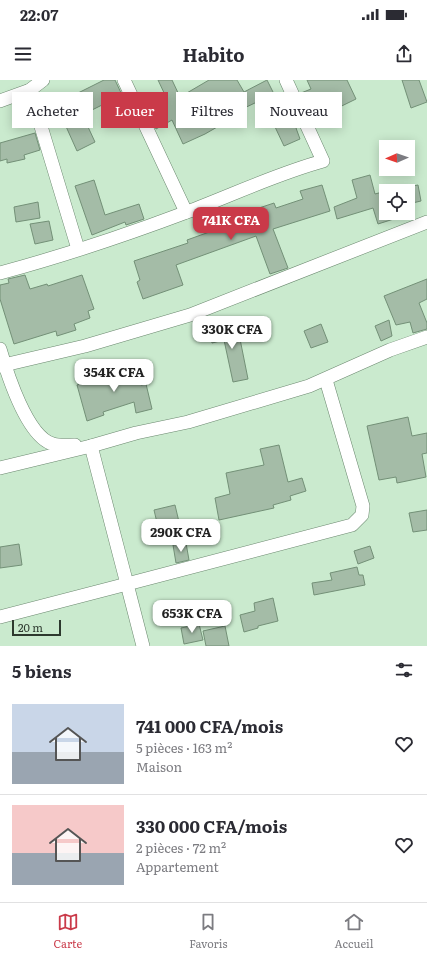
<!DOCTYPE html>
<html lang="fr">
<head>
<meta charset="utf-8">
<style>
  body { margin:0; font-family:Literata,serif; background:#f7f7f7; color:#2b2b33; height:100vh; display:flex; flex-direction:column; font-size:15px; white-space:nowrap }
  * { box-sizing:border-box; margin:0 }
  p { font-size:13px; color:#7c7c81 }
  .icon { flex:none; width:22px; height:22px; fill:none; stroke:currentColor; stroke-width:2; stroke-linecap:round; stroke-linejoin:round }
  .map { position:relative; height:566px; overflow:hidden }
  .sheet { display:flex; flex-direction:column; background:#fff; flex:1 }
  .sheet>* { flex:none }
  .top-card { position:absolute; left:12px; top:12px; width:403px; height:36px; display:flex; gap:8px }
  .needle { width:26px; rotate:268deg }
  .controls { position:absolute; left:379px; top:60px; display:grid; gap:8px }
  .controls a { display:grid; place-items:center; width:36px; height:36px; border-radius:0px; background:#fff; box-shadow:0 2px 10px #0003; font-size:20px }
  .scale { position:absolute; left:12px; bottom:10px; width:49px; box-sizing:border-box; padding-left:4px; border:2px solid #2d392e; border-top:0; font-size:11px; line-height:14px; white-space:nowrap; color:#2d392e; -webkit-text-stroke:3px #caeace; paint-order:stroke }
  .price { position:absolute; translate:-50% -34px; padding:0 9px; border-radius:8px; background:#fff; color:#222; font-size:13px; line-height:26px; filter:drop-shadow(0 1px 2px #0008) }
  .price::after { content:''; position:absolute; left:50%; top:24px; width:12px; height:9px; margin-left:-6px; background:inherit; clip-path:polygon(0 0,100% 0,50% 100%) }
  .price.current { background:#ca3a49; color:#fff }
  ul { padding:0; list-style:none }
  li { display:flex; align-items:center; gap:12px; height:100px; padding:0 12px }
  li+li { border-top:1px solid #e1e1e2 }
  li span { display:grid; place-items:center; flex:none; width:112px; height:80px; border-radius:0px; color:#555 }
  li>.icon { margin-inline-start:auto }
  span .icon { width:48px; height:48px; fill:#fffc; stroke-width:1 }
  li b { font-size:17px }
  h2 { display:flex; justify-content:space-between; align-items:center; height:48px; padding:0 12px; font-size:17px }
  .tag { padding:0 14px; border-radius:0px; background:#fff; box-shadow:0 2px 10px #0003; font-size:14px; line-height:36px }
  .tag.current { background:#ca3a49; color:#fff }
  .status { display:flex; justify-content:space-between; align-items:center; height:28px; padding:0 20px; background:#fff; direction:ltr }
  .status svg { height:11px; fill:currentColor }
  header { display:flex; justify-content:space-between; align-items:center; height:52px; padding:0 12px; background:#fff; font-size:18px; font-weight:700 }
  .tabs { display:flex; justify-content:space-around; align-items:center; height:56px; border-top:1px solid #e1e1e2; background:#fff; font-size:11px; color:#7c7c81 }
  .tabs a { display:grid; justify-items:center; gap:2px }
  .tabs .current { color:#ca3a49 }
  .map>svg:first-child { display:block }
  .building { fill:#a4bca7; stroke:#739077 }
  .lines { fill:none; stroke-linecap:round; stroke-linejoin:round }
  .street-casing { stroke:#6b886f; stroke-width:14 }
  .street { stroke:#fff; stroke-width:13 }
</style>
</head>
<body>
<div class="status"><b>22:07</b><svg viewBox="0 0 49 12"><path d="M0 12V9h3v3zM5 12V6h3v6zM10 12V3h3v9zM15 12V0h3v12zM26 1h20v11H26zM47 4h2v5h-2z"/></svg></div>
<header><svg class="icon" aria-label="menu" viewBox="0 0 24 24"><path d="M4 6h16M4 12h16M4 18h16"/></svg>Habito<svg class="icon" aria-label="share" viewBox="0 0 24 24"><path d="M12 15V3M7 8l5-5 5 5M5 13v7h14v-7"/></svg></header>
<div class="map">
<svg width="427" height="566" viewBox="0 0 427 566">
  <rect width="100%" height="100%" fill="#caeace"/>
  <g class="building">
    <path d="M104,0H115L122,15L86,33L76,14Z"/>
    <path d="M158,0H172L180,17L209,0H237L244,12L267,0L275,16L279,14L283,22L286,20L299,47L296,48L300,59L284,66L268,32L265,34L259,21L236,32L238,35L205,54L183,64L172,40L156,49L146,28L166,17Z"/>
    <path d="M307,0H347L356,19L313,40L301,13L311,9Z"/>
    <path d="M402,0H419L427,22L411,28Z"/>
    <path d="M82,34L95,62L77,71L64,42Z"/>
    <path d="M35,53L40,70L24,75L25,79L7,83V79L0,81V63Z"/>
    <path d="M370,95L375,114L386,111V133H399L400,137L378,144L373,128L337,139L334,127L357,118L352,100Z"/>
    <path d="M94,100L105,135L139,124L144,139L126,145L125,142L92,155L75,106Z"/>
    <path d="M322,105L330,131L273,149L288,188L270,194L256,156L176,185L183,205L143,219L137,202L140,200L134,181L188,163L187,160L226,146L224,140L244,133L274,123L276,128L303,119L300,111Z"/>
    <path d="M418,105L421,121L408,124V111H388Z"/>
    <path d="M38,122L40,138L16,142L14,127Z"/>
    <path d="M49,141L53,160L35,164L30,144Z"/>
    <path d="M25,195L30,209L47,204L48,206L82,195L94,229L88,231L90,238L74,244L76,250L57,256L56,251L14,264L0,219V205L9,203L8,199Z"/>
    <path d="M427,199V219L419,223L427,243V249L413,253L410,242L396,245L384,216Z"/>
    <path d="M389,240L392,256L381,261L375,246Z"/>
    <path d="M237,244L248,299L233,302L224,260L212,263L209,250Z"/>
    <path d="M321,244L328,262L311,268L304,251Z"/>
    <path d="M134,284L141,305L146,304L152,329L136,333L134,322L103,332L104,335L87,341L77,305Z"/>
    <path d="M408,337L412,356L427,353V373L422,374L426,397L397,403L396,397L379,400L367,346Z"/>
    <path d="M279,365L288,402L302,398L306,411L290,416L291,420L273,425L274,428L219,440L215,418L230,414L226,393L264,385L260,369Z"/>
    <path d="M175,425L179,442L158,447L154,430Z"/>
    <path d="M427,430V450L413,452L409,433Z"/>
    <path d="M186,463L189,480L176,483L173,465Z"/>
    <path d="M19,464L22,485L0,488V467Z"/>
    <path d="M370,466L374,478L358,484L354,471Z"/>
    <path d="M357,487L359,495H363L365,505L314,515L312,503L332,500L330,493Z"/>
    <path d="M273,518L278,541L258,546V548L244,552L240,535L255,531L254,523Z"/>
    <path d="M199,544L203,560L184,564L181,548Z"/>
    <path d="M225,546L229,566H206L203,551Z"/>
  </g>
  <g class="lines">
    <defs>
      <g id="street">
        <path d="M124,0L186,132"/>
        <path d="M30,10L78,169"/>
        <path d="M0,21L30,10L43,0"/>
        <path d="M0,193C63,176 126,155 187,132C232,115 276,94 323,81L286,0"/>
        <path d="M0,269C7,293 27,357 53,364C60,366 68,365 75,365"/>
        <path d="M0,286L85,266L190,235L427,142"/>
        <path d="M0,388L91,366L136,353L188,342L309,306L390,270L427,257"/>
        <path d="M0,537L127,504L91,366"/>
        <path d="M143,566L127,504L352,445L362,435L363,426L326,300"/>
      </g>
    </defs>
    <use href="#street" class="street-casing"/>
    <use href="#street" class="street"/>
  </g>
</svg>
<div class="controls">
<a><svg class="needle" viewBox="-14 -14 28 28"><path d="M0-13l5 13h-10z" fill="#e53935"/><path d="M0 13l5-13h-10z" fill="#7c7c81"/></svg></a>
<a><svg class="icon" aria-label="locate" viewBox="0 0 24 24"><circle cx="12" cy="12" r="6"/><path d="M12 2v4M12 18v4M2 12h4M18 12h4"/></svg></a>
</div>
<div class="scale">20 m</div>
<b class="price current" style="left:231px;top:161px">741K CFA</b>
<b class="price" style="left:232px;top:270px">330K CFA</b>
<b class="price" style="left:114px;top:313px">354K CFA</b>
<b class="price" style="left:181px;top:473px">290K CFA</b>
<b class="price" style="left:192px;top:554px">653K CFA</b>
<div class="top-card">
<a class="tag">Acheter</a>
<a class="tag current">Louer</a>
<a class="tag">Filtres</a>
<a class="tag">Nouveau</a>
</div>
</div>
<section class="sheet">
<h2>5 biens<svg class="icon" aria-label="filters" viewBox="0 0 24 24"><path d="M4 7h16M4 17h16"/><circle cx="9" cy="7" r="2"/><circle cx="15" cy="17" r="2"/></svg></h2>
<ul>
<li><span style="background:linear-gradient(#c9d6e8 60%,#9aa5b1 0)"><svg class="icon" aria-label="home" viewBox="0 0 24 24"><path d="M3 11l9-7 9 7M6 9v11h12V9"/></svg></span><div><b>741 000 CFA/mois</b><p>5 pièces · 163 m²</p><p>Maison</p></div><svg class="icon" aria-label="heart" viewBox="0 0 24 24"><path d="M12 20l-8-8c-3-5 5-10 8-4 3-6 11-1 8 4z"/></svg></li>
<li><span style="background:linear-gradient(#f6c9c9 60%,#9aa5b1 0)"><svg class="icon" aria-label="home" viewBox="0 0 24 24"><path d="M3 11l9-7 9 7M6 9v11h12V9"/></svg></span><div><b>330 000 CFA/mois</b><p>2 pièces · 72 m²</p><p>Appartement</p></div><svg class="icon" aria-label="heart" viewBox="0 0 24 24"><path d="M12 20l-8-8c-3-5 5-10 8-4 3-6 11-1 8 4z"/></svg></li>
</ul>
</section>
<nav class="tabs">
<a class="current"><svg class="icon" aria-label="map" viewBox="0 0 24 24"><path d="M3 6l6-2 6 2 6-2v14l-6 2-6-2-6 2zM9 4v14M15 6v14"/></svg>Carte</a>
<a><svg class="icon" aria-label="saved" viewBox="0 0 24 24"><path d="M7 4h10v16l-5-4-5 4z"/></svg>Favoris</a>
<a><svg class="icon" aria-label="home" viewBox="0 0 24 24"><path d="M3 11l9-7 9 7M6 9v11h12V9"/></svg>Accueil</a>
</nav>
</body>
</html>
